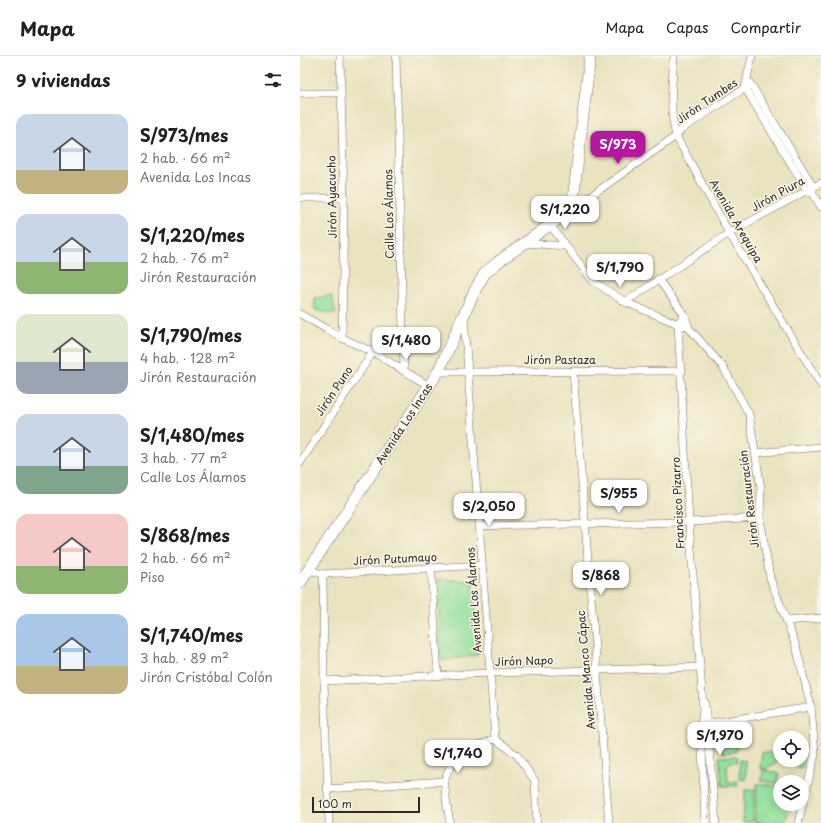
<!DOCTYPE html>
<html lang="es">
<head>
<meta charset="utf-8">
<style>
  body { margin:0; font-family:"Playpen Sans",sans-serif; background:#f2f2f2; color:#202124; height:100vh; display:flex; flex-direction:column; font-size:15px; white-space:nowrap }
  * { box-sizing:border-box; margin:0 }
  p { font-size:13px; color:#757577 }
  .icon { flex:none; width:22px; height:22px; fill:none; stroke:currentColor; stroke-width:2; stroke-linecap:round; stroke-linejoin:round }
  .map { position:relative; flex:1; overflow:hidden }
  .drawer { display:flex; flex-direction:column; background:#fff; width:300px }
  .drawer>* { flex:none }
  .fabs { position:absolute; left:473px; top:675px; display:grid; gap:8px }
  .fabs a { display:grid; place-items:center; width:36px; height:36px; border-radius:50%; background:#fff; box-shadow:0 2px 10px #0003; font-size:20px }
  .scale { position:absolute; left:12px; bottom:10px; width:108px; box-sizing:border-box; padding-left:4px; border:2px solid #2b2b2b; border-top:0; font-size:11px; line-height:14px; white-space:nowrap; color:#2b2b2b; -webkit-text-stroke:3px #fcf5e5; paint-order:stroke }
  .price { position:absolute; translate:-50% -34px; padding:0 9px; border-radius:8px; background:#fff; color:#222; font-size:13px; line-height:26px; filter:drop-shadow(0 1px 2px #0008) }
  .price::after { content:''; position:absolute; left:50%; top:24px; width:12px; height:9px; margin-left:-6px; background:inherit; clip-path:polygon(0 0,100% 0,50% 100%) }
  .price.active { background:#b5179e; color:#fff }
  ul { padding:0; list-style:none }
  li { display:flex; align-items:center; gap:12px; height:100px; padding:0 16px }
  li span { display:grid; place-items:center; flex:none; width:112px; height:80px; border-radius:12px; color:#555 }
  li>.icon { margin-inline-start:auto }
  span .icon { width:48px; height:48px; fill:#fffc; stroke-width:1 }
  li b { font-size:17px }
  h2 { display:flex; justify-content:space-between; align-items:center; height:48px; padding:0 16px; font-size:17px }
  header { display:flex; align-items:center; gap:24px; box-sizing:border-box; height:56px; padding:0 20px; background:#fff; border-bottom:1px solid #e0e0e0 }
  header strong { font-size:19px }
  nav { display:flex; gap:22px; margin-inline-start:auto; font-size:14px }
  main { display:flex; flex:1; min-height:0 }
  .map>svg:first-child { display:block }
  .green { fill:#93df9d; stroke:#5f8564 }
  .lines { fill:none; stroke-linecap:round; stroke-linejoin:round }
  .street-casing { stroke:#6e6b5f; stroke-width:8 }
  .secondary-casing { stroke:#6e6b5f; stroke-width:12 }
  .street { stroke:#fff; stroke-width:7 }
  .secondary { stroke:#fff; stroke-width:11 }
  .labels { text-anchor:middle; stroke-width:3; stroke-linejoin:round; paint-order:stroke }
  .street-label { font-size:11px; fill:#2b2b2b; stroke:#fcf5e5 }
</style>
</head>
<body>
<header>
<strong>Mapa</strong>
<nav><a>Mapa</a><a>Capas</a><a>Compartir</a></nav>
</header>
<main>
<section class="drawer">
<h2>9 viviendas<svg class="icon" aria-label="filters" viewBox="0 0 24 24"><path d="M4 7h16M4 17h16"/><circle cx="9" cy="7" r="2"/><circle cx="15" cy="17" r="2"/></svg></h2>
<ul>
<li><span style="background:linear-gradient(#c9d6e8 70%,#c2b280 0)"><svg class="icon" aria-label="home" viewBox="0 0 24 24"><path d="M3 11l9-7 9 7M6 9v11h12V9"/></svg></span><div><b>S/973/mes</b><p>2 hab. · 66 m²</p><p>Avenida Los Incas</p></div></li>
<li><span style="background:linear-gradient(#c9d6e8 60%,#8fb573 0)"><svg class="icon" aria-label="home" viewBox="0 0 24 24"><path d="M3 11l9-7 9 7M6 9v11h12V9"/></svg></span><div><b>S/1,220/mes</b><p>2 hab. · 76 m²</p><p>Jirón Restauración</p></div></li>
<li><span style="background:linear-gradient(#dfe7d0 60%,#9aa5b1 0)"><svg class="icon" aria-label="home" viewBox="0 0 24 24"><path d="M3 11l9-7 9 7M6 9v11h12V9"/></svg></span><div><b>S/1,790/mes</b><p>4 hab. · 128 m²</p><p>Jirón Restauración</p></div></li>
<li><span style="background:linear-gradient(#c9d6e8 65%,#7fa58c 0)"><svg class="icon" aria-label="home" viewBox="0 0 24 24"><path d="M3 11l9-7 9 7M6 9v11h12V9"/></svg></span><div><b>S/1,480/mes</b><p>3 hab. · 77 m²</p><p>Calle Los Álamos</p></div></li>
<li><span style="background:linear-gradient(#f6c9c9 65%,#8fb573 0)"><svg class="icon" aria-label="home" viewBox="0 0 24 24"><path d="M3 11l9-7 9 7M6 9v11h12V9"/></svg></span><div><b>S/868/mes</b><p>2 hab. · 66 m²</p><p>Piso</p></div></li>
<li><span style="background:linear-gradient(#a9c7e8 65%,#c2b280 0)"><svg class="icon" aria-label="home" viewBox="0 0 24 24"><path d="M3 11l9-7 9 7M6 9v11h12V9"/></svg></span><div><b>S/1,740/mes</b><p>3 hab. · 89 m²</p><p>Jirón Cristóbal Colón</p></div></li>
</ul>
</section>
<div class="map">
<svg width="521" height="767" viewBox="0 0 521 767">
  <rect width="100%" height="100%" fill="#fcf5e5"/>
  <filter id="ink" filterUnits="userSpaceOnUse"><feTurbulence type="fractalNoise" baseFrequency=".025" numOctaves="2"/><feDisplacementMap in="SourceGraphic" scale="8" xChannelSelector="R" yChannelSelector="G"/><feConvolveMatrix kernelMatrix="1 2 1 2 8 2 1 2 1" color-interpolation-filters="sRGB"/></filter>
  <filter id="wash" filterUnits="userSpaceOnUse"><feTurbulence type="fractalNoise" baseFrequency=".012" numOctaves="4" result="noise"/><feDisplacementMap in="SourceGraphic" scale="16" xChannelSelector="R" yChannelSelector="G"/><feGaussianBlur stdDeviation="0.9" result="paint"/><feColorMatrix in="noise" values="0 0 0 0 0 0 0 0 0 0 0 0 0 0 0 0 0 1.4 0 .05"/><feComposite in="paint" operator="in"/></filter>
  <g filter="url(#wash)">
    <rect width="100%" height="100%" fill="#eae3c0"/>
    <g class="green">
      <path d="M32,240L36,258L15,254L14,242Z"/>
      <path d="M137,523L173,525L178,599L141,605Z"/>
      <path d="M426,686H437L436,696L423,697L422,692L427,691Z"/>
      <path d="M462,696L474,697V699L480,702V704H503L501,712L476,704L475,709L469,710L467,713H460Z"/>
      <path d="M437,700V706H430L427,711L428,726L437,725L438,730H422L419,701Z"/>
      <path d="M440,704L446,705V724L439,723Z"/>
      <path d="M463,714L479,717L477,727L461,725Z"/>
      <path d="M457,728L480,730V748H491L485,766L455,767Z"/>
      <path d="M455,733L453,765L443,767L445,734Z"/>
    </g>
  </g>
  <g filter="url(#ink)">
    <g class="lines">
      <defs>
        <g id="street">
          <path d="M40,0L44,142L42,282"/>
          <path d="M96,0L104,315"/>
          <path d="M374,0C372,27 369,54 376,80L429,177L521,329"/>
          <path d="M452,0L445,32L507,134L514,139L521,151"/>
          <path d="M450,27L513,130V135"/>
          <path d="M0,37H40"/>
          <path d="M0,142H44"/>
          <path d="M272,153L376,80L382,73L445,32L452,30"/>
          <path d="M250,169L293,225L325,246L383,270"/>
          <path d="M225,187L265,190"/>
          <path d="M358,223L384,258L389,272L423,311L449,358L461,432L460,462L470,522L496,590L511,651L515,698L498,767"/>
          <path d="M325,246L429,177L521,127"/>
          <path d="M0,258L42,282L73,296L129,330"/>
          <path d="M384,258L378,268L389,466L402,636L403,654L401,669L405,767"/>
          <path d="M164,262L195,683"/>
          <path d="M273,315L309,767"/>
          <path d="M138,316L382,315"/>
          <path d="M455,397L521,391"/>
          <path d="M0,407L73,296"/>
          <path d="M179,470L389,466L460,462"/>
          <path d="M131,512L138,619"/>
          <path d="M9,514L23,518L182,509"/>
          <path d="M23,518L24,625L29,767"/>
          <path d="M487,565L521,562"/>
          <path d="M24,625L190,617L400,611"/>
          <path d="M405,648L416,767"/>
          <path d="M405,668L511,651"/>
          <path d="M195,683L217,699L235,725L237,767"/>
          <path d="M27,733L145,725"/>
          <path d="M150,767C148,754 144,737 145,724C149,700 176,690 195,683"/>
        </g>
        <path id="secondary" d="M0,527L138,316L175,234L185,217L198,206L272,153L290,0"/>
      </defs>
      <use href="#street" class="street-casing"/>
      <use href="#secondary" class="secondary-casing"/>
      <use href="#street" class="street"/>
      <use href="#secondary" class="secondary"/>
    </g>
  </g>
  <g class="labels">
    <g class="street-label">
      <text transform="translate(407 45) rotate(-34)" y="4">Jirón Tumbes</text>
      <text transform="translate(478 138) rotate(-29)" y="4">Jirón Piura</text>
      <text transform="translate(32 141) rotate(-91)" y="4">Jirón Ayacucho</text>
      <text transform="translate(89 158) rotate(-91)" y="4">Calle Los Álamos</text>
      <text transform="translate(436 165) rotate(60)" y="4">Avenida Arequipa</text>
      <text x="260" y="308">Jirón Pastaza</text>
      <text transform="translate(34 335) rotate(-56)" y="4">Jirón Puno</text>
      <text transform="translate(104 368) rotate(-57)" y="4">Avenida Los Incas</text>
      <text transform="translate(449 443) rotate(-97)" y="4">Jirón Restauración</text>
      <text transform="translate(378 447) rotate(-93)" y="4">Francisco Pizarro</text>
      <text transform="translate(95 503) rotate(-3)" y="4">Jirón Putumayo</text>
      <text transform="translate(174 544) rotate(-94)" y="4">Avenida Los Álamos</text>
      <text transform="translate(224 605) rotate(-2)" y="4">Jirón Napo</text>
      <text transform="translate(286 614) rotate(-95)" y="4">Avenida Manco Cápac</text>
    </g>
  </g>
</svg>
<div class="fabs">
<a><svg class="icon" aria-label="locate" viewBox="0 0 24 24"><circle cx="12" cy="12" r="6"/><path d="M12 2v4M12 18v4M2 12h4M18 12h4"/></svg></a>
<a><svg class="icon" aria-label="layers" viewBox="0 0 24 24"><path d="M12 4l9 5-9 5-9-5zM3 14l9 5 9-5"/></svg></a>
</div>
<div class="scale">100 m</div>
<b class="price active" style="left:318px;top:109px">S/973</b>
<b class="price" style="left:265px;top:174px">S/1,220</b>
<b class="price" style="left:320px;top:232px">S/1,790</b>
<b class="price" style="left:106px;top:305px">S/1,480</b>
<b class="price" style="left:319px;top:458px">S/955</b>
<b class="price" style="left:189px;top:471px">S/2,050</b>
<b class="price" style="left:301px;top:540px">S/868</b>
<b class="price" style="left:420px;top:700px">S/1,970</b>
<b class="price" style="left:158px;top:718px">S/1,740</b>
</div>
</main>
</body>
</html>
